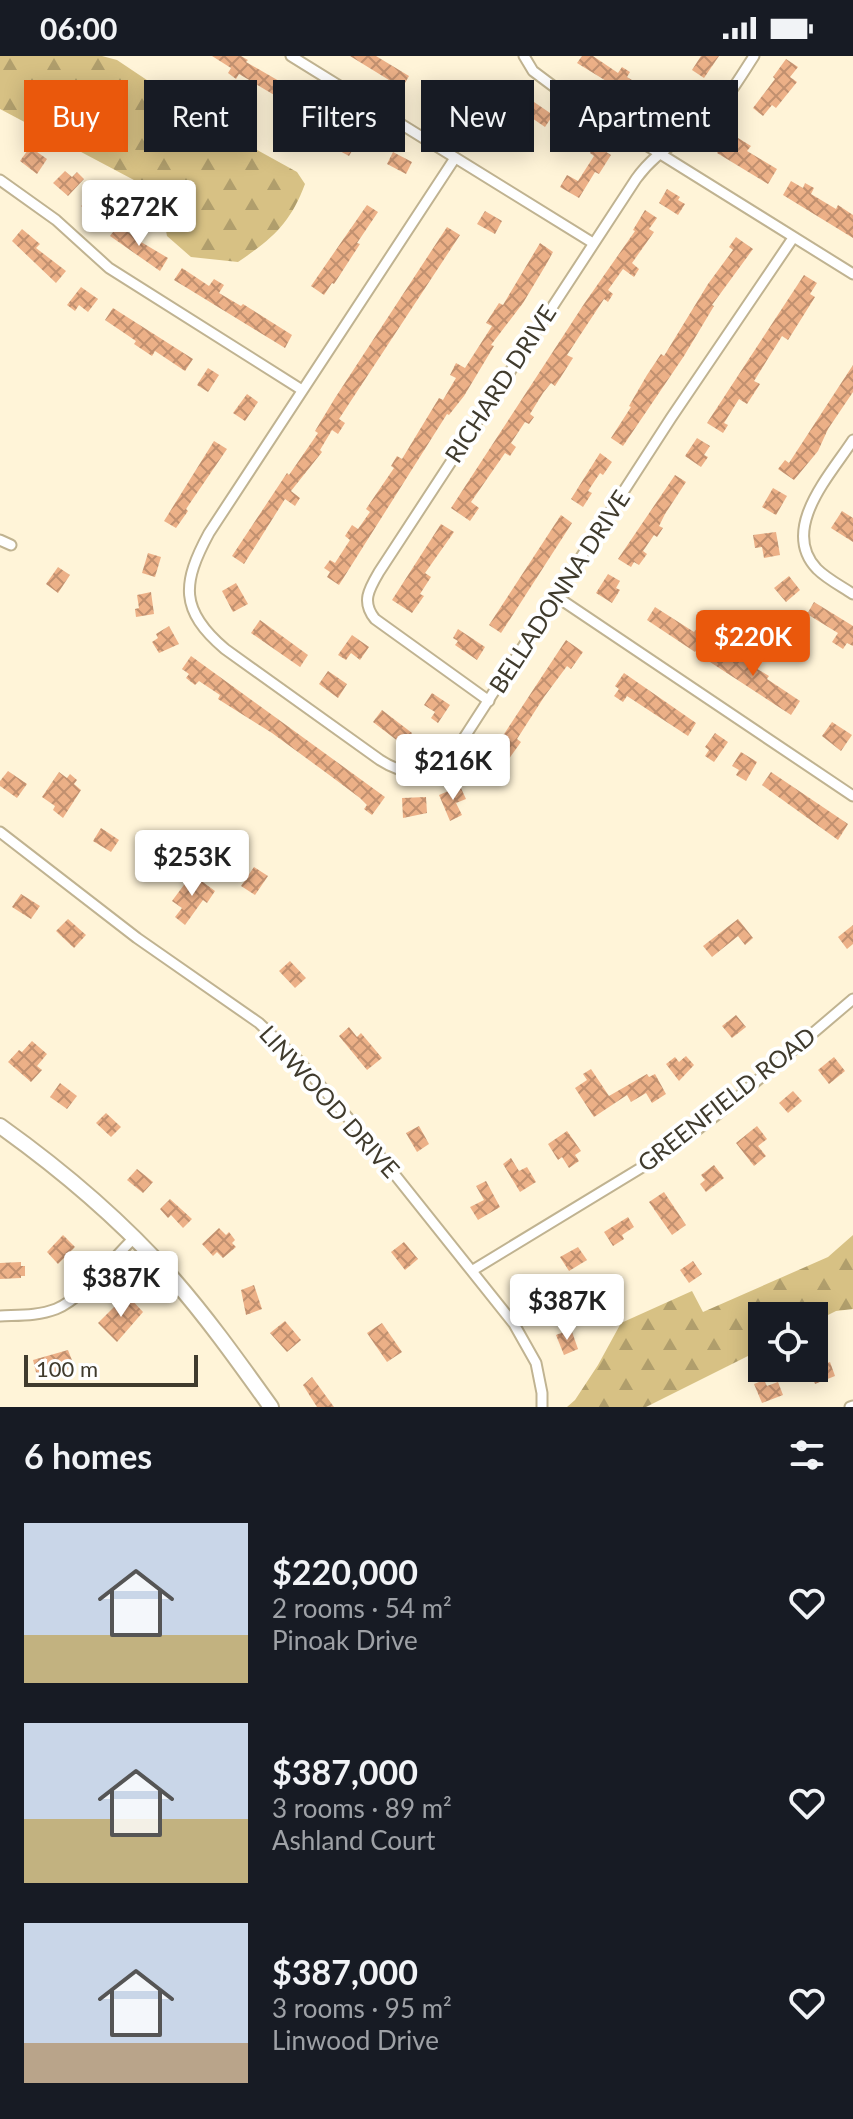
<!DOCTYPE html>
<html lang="en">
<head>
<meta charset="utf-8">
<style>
  body { margin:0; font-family:Lato,sans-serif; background:#242831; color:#f1f3f6; height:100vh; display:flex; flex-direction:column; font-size:30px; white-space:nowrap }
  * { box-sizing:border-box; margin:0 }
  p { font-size:26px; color:#9ea1a6 }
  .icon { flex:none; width:44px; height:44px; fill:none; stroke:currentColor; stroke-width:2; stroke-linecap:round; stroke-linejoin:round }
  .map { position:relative; height:1351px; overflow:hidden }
  .panel { display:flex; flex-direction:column; background:#171b24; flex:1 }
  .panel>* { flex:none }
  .top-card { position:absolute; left:24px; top:24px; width:806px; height:72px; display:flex; gap:16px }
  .controls { position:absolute; left:748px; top:1246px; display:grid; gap:16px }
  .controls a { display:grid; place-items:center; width:80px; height:80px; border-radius:0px; background:#171b24; box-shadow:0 4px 20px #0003; font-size:40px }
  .scale { position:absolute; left:24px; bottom:20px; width:174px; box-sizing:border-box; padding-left:8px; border:4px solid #403b2d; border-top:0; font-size:22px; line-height:28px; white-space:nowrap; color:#403b2d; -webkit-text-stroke:6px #fff; paint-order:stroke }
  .price { position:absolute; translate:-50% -68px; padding:0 18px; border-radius:8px; background:#fff; color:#222; font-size:26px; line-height:52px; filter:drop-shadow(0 2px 4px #0008) }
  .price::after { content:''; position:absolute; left:50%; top:48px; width:24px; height:18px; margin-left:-12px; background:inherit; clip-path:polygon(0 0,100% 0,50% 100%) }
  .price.selected { background:#ea580c; color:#fff }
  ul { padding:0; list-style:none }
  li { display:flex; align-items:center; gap:24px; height:200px; padding:0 24px }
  li span { display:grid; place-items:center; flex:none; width:224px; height:160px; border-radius:0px; color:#555 }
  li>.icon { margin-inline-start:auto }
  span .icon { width:96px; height:96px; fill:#fffc; stroke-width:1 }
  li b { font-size:34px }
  h2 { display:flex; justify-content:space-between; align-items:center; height:96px; padding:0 24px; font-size:34px }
  .tag { padding:0 28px; border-radius:0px; background:#171b24; box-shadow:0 4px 20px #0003; font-size:28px; line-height:72px }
  .tag.selected { background:#ea580c; color:#fff }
  .status { display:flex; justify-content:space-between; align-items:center; height:56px; padding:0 40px; background:#171b24; direction:ltr }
  .status svg { height:22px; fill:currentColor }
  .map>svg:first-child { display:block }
  .forest { fill:url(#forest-firs) }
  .building { fill:url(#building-cross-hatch) }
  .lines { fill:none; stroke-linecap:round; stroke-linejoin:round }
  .street-casing { stroke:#c0b391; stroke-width:13 }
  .secondary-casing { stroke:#c0b391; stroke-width:18 }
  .street { stroke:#fff; stroke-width:9 }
  .secondary { stroke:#fff; stroke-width:14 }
  .labels { text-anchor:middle; stroke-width:8; stroke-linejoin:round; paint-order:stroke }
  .street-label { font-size:24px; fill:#403b2d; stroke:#fff }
</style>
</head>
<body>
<div class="status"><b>06:00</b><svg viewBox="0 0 49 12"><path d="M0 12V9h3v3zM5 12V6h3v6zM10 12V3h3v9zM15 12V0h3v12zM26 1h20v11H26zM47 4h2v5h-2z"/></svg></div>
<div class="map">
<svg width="853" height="1351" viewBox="0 0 853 1351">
  <defs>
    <pattern id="forest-firs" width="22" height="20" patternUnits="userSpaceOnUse" patternTransform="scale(2)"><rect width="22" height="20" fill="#d7c184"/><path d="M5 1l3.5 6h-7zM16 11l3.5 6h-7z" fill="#b09e6c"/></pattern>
    <pattern id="building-cross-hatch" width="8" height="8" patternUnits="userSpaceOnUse" patternTransform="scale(2)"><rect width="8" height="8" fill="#ecb087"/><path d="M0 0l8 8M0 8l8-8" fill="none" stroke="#c1906f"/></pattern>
  </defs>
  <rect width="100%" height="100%" fill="#fff4d8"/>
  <g class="forest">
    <path d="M0,0H102L117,4L223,75L297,116L305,128C290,168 272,183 238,206L191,201L167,180L162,154L149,132L0,53Z"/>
    <path d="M853,1179V1253L836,1255L814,1266V1260H762V1293L646,1351H567L575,1344L598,1309L621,1267L692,1235L703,1256L828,1201Z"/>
  </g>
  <g class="building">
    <path d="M212,0H241L248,4L246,6L343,62L341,65L370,82L364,93L356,88L349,100L338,94L345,81L239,18L236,23L228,17L231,12Z"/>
    <path d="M350,0H376L409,20L402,32Z"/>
    <path d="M582,0H593L618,17L622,11L630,16L627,21L650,35L654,29L663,35L660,39L672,46L663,60L577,7Z"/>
    <path d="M701,0H719L704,22L692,14Z"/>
    <path d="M786,3L798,11L790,21L797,26L776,52L772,49L763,60L753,52L775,23L773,21Z"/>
    <path d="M430,34L460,53L464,46L475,53L471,60L479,64L473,74L423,45Z"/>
    <path d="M534,46L553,59L545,71L526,58Z"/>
    <path d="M495,72L512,84L504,95L487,83Z"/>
    <path d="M730,77L751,90L747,95L777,113L768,128L717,97Z"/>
    <path d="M595,89L611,99L599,118L595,116L579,142L560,131L567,119L578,125L594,100L590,97Z"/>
    <path d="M30,91L47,103L37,118L20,105Z"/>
    <path d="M393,96L412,106L406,118L387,108Z"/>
    <path d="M65,115L72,121L77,116L84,123L68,140L53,127Z"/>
    <path d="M791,125L803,132L805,127L814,132L811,138L836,153L838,149L853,159V182L783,139Z"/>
    <path d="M100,132L108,141L100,149L107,159L98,168L81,150Z"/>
    <path d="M667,133L680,141L678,144L685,148L678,159L659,147Z"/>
    <path d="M367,149L378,156L357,187L360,188L334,228L332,227L324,239L311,230Z"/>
    <path d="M645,154L657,162L649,173L654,176L632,207L639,213L634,221L623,213L608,234L613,238L608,246L604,243L567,299L573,302L555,330L551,327L543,337L530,358L534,361L529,368L525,366L511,387L516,391L510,400L505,397L471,446L479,452L470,465L451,452L584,248L635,175L633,174Z"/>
    <path d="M485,155L502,165L495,178L477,168Z"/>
    <path d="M119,168L136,183L168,202L160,215L110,180Z"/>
    <path d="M447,171L460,179L339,363L345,367L338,378L332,374L320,394L322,396L291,435L300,442L295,450L285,443L244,508L232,500L287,417L289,419L318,377L315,375L335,342Z"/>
    <path d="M22,173L40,188L36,192L66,215L56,227L12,185Z"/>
    <path d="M736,181L753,193L712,249L714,250L684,300L623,390L611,382L631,351L629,350L647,319L661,298L664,300L708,228L733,194L729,191Z"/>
    <path d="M540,187L553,196L547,207L523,247L491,289L494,290L464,340L449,359L447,358L339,529L327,521L330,516L324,512L330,504L335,507L350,484L345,480L352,469L358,473L370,456L366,453L394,412L391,410L397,400L402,403L439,342L443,344L456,322L450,319L456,307L465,312L492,270L486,267L499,247L503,249Z"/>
    <path d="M182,212L209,230L214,223L224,229L219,237L241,250L243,248L292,279L285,292L174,224Z"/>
    <path d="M804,219L817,227L810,238L815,241L788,284L782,280L754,325L760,328L747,348L739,343L724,367L728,369L723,377L707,367Z"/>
    <path d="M81,231L98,243L88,256L79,249L75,255L67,249Z"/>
    <path d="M113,252L193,303L185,315L155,295L152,300L134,288L136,285L105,264Z"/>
    <path d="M853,309V336L828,373L818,395L794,424L778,413L785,404L789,407Z"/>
    <path d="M208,312L219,319L208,336L197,329Z"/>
    <path d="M247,338L258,346L245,365L233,357Z"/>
    <path d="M697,382L710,390L704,399L708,401L701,411L685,400Z"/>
    <path d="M214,385L227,393L186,453L188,455L176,472L164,465Z"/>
    <path d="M600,397L612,406L603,419L600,417L588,435L592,437L583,451L571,443Z"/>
    <path d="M675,419L686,426L665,458L659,470L663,472L657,481L654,479L643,495L647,498L639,509L634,506L631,511L618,503Z"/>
    <path d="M773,432L787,440L776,459L762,451Z"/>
    <path d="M842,455L853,462V486L831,472Z"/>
    <path d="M561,459L572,467L501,577L489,569Z"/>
    <path d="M441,468L454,476L425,517L431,521L420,538L424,540L412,557L392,544Z"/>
    <path d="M776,476L780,499L764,502L762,491L755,492L753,479Z"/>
    <path d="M148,497L161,501L155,521L142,517Z"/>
    <path d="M58,511L70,519L58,537L46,528Z"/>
    <path d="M608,518L620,525L616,532L620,534L612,547L596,537Z"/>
    <path d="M789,520L800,534L786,546L774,532Z"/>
    <path d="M236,527L248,548L233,556L222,535Z"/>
    <path d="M151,536L154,558L136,561L135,553L139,552L137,539Z"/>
    <path d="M814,546L853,570V590L847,587L843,593L832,586L838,577L807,558Z"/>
    <path d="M655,551L694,576L698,571L708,578L695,596L647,564Z"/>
    <path d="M260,564L308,599L300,611L251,577Z"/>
    <path d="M169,570L179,588L159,597L152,586L158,582L156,578Z"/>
    <path d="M458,573L485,591L477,604L455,589L458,585L453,582Z"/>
    <path d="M352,579L369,591L360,604L351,597L346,604L338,599Z"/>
    <path d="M566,584L583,596L571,613L567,610L544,641L517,683L521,686L508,704L504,701L489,726L477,719Z"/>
    <path d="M725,584L741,596L737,601L769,620L767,623L800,645L791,659L710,606Z"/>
    <path d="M191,600L385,741L372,759L364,753L367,749L360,742L332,721L272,677L218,643L220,639L199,625L195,629L186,622L189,618L182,613Z"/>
    <path d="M328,615L347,628L338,642L319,628Z"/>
    <path d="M624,617L696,667L688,680L627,640L623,646L614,640L619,633L615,630Z"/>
    <path d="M432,637L450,649L438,667L431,662L435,656L424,649Z"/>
    <path d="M382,654L412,677L403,689L373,666Z"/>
    <path d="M832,666L852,679L841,695L822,680Z"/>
    <path d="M715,677L728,686L714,706L705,700L709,694L705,691Z"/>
    <path d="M741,696L757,706L746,725L736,719L739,714L732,710Z"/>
    <path d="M8,715L27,728L17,742L0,730V725Z"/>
    <path d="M59,716L67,722L70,718L77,724L74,728L81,734L63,762L53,754L55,750L42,741Z"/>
    <path d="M771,716L848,768L838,784L762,729Z"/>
    <path d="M460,730L466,743L456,747L462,759L450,765L439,739Z"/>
    <path d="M426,741L427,757L403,762L402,742Z"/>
    <path d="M101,772L119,784L111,796L93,785Z"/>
    <path d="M165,788L179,800L172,808L156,799Z"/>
    <path d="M254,811L268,820L255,839L241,830Z"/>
    <path d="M192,818L215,835L207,847L203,844L185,869L175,861L182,852L172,845Z"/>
    <path d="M21,838L40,850L31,863L12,851Z"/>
    <path d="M68,863L86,879L74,892L56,875Z"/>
    <path d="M738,863L753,882L745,889L738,880L712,901L703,890Z"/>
    <path d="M853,869V888L847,893L838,881Z"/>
    <path d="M290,905L306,922L295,932L279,915Z"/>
    <path d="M736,959L746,971L732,982L722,970Z"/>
    <path d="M349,971L357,981L361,977L382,1002L367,1014L339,980Z"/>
    <path d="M32,985L47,998L37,1010L42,1014L31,1026L8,1006L19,994L22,996Z"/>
    <path d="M686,1000L694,1009L679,1025L666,1008L675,1001L679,1006Z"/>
    <path d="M834,1001L845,1015L829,1028L818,1014Z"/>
    <path d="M591,1013L609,1040L647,1018L649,1021L655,1018L666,1038L652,1047L646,1037L631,1046L627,1039L594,1061L575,1032L587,1024L583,1018Z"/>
    <path d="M60,1027L77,1040L67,1053L50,1041Z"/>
    <path d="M793,1035L802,1045L788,1057L779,1047Z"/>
    <path d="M106,1057L121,1071L111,1081L96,1067Z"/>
    <path d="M419,1070L429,1088L417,1096L406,1077Z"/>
    <path d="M757,1070L767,1083L758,1090L766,1100L754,1110L736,1087Z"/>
    <path d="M567,1075L581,1095L575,1099L579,1105L569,1112L562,1101L558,1104L548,1088Z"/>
    <path d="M511,1102L519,1115L527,1111L536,1126L520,1136L503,1108Z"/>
    <path d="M714,1109L724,1122L706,1136L700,1128L705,1124L701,1119Z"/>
    <path d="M137,1113L153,1126L143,1137L127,1124Z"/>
    <path d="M486,1125L500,1151L478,1164L470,1151L484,1144L476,1130Z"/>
    <path d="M664,1136L686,1169L672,1179L649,1146Z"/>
    <path d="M170,1143L192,1163L183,1172L171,1159L168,1162L160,1153Z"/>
    <path d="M628,1161L634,1171L622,1179L624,1183L613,1190L604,1176Z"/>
    <path d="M219,1172L226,1179L229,1176L235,1184L232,1187L236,1191L223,1202L217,1196L213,1200L202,1188Z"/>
    <path d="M63,1179L75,1191L58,1208L47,1196Z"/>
    <path d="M404,1186L418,1203L405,1214L391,1196Z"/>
    <path d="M578,1191L587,1204L569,1215L560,1201Z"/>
    <path d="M693,1205L702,1218L689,1227L680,1214Z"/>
    <path d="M21,1206V1210H25V1220H21V1222L0,1223V1207Z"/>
    <path d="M254,1229L262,1253L246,1259L241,1234Z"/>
    <path d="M130,1242L143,1256L117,1286L98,1267L119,1246L123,1249Z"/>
    <path d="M285,1265L301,1284L287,1296L270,1277Z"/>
    <path d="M382,1267L402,1296L387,1306L367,1277Z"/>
    <path d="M571,1273L578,1293L564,1299L556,1279Z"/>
    <path d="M68,1294L75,1312L37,1320L33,1304Z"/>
    <path d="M830,1306L835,1320L815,1328L810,1313Z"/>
    <path d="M312,1321L334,1351H317L303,1329Z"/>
    <path d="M764,1324L767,1330L778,1326L783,1339L762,1347L754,1328Z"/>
  </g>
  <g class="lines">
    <defs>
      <g id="street">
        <path d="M291,0L593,187"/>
        <path d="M524,0L533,15L561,36L853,218"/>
        <path d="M455,102L209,477C182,527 179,554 225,593L380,704C414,726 439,716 462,685L671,362L793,182"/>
        <path d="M0,124L56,164L109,212L302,334"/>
        <path d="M853,384C831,418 779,473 817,513C827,523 841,530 853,538"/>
        <path d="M0,484L11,489"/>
        <path d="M557,541L853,740"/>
        <path d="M489,645L375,563C361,546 369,533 379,516L636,123C657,94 678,87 704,65C725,48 739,23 754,0"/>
        <path d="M0,776L137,882L259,967L300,1006L368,1085L514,1268L536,1307L542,1337V1351"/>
        <path d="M473,1214L672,1093L719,1057L853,943"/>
        <path d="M0,1260C18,1259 38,1260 56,1253C83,1242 112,1203 134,1182"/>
        <path d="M850,1351L853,1350"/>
      </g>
      <path id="secondary" d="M0,1070C63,1115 123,1166 174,1224C209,1264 240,1308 271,1351"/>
    </defs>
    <use href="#street" class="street-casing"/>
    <use href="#secondary" class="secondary-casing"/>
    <use href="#street" class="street"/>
    <use href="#secondary" class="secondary"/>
  </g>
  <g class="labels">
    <g class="street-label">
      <text transform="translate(501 328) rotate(-57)" y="8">RICHARD DRIVE</text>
      <text transform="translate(560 536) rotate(-57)" y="8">BELLADONNA DRIVE</text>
      <text transform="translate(727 1044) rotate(-38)" y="8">GREENFIELD ROAD</text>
      <text transform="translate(329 1046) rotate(48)" y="8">LINWOOD DRIVE</text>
    </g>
  </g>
</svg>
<div class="controls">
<a><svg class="icon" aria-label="locate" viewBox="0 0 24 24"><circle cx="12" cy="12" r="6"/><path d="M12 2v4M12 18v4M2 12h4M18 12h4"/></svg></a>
</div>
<div class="scale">100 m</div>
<b class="price" style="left:139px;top:192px">$272K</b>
<b class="price selected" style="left:753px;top:622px">$220K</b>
<b class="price" style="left:453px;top:746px">$216K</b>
<b class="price" style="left:192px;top:842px">$253K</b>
<b class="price" style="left:121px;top:1263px">$387K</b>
<b class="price" style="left:567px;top:1286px">$387K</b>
<div class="top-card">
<a class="tag selected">Buy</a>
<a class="tag">Rent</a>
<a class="tag">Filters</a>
<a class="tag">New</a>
<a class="tag">Apartment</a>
</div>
</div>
<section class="panel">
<h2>6 homes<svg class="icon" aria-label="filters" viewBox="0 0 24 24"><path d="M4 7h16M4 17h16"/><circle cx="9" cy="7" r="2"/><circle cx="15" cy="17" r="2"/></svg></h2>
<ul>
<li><span style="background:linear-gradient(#c9d6e8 70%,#c2b280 0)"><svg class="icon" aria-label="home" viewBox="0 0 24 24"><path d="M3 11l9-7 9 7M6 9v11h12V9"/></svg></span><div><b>$220,000</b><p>2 rooms · 54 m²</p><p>Pinoak Drive</p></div><svg class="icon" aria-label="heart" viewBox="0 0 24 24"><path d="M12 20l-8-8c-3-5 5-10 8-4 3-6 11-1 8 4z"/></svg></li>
<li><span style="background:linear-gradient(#c9d6e8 60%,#c2b280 0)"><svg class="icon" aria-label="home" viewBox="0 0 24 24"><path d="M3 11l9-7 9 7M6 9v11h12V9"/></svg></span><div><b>$387,000</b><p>3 rooms · 89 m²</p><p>Ashland Court</p></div><svg class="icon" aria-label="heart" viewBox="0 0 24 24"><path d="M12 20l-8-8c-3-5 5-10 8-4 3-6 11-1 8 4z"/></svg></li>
<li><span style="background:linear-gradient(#c9d6e8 75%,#b9a48a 0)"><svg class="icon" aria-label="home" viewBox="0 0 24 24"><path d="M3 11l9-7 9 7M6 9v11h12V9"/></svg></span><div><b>$387,000</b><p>3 rooms · 95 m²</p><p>Linwood Drive</p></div><svg class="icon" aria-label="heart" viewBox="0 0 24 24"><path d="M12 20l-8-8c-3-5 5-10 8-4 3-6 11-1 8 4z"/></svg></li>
</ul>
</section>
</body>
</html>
